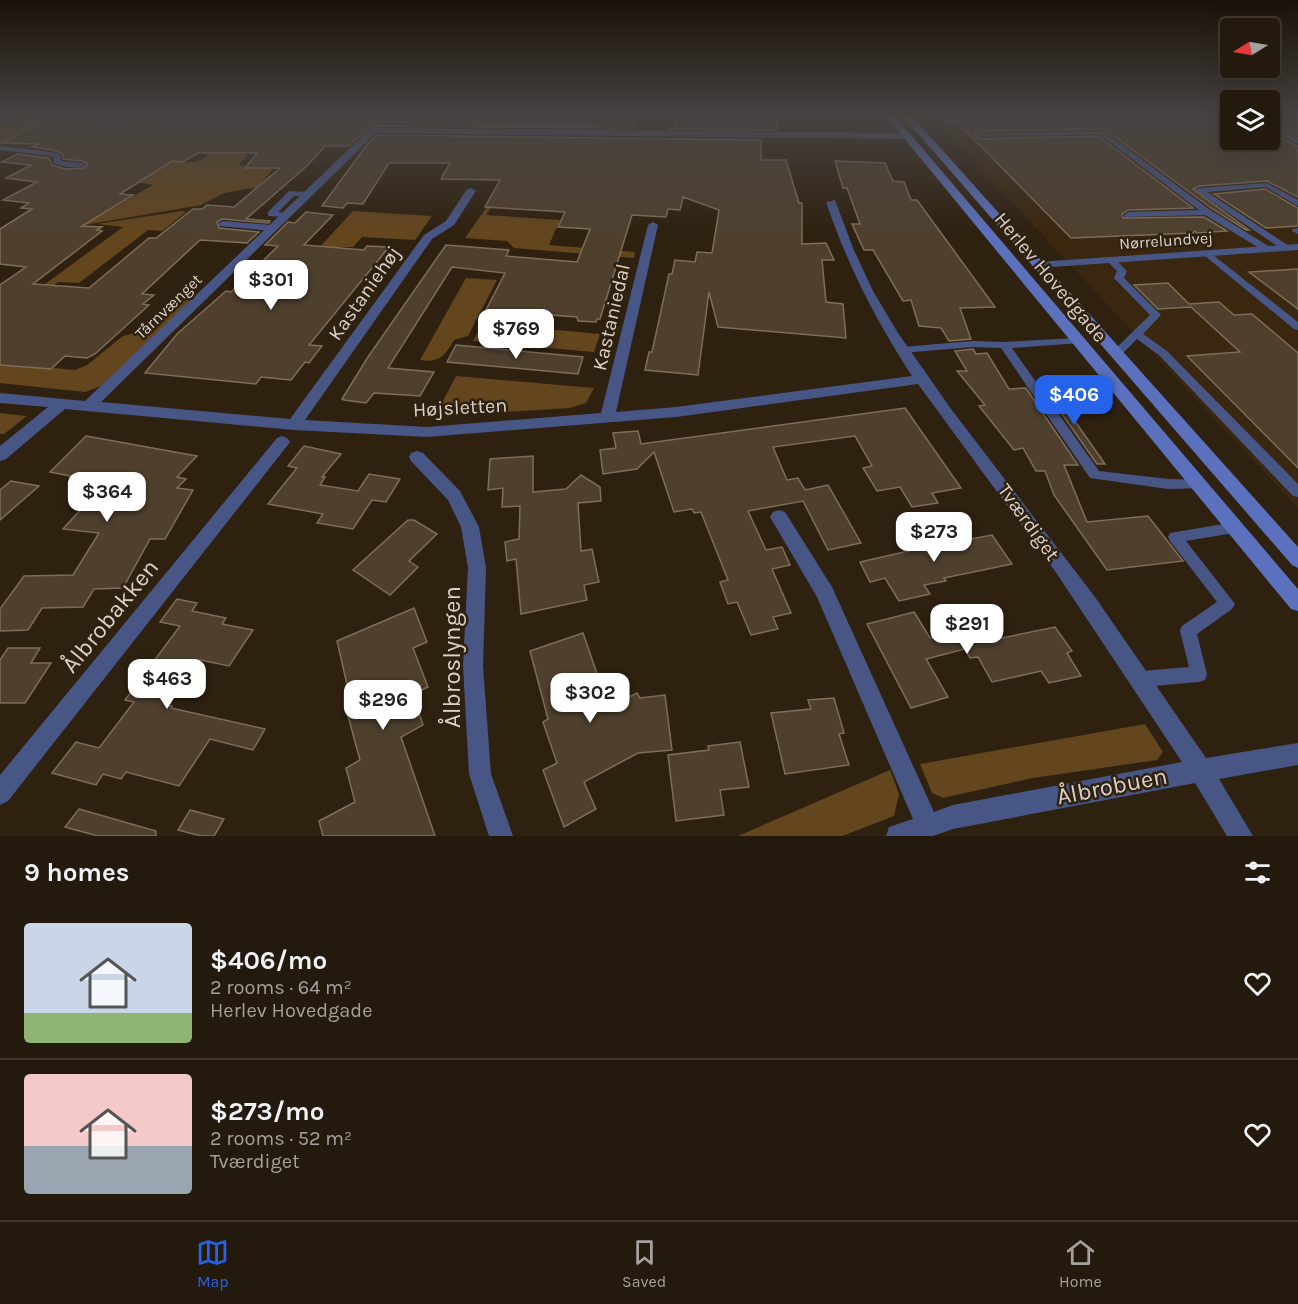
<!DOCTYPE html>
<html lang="en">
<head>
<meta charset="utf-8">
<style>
  body { margin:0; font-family:Karla,sans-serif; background:#2f261a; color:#f1f3f6; height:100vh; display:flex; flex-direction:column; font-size:22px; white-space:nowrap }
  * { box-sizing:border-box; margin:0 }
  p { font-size:20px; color:#a3a09d }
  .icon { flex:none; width:33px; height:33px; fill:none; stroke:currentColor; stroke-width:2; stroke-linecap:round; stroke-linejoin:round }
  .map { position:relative; height:836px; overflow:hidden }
  .drawer { display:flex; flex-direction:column; background:#23190c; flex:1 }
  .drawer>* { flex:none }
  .needle { width:39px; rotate:259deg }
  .controls { position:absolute; left:1220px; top:18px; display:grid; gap:12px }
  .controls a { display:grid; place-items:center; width:60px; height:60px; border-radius:6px; background:#23190c; box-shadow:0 6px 24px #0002,0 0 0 2px #40382d; font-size:30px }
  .price { position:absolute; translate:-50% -51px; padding:0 14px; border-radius:12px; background:#fff; color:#222; font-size:20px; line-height:39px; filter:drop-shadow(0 2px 3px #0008) }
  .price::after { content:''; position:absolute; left:50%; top:36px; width:18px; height:14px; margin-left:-9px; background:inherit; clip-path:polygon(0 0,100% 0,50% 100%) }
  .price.active { background:#2563eb; color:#fff }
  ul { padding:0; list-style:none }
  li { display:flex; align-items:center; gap:18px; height:150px; padding:0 24px }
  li+li { border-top:2px solid #40382d }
  li span { display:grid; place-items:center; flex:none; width:168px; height:120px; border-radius:6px; color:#555 }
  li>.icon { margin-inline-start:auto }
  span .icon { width:72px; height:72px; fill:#fffc; stroke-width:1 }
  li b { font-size:26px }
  h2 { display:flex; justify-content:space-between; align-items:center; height:72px; padding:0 24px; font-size:26px }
  .tabs { display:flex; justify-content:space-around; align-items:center; height:84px; border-top:2px solid #40382d; background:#23190c; font-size:16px; color:#a3a09d }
  .tabs a { display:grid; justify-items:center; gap:3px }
  .tabs .active { color:#2563eb }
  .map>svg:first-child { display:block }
  .built { fill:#3a2710 }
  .green { fill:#63451e }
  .building { fill:#4f402e; stroke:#7e6d5a; stroke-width:1.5; fill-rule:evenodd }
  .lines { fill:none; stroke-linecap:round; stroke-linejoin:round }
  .lane { fill:#485686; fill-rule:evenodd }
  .street { fill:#485686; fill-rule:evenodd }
  .secondary { fill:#5c71bd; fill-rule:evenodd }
  .labels { text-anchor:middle; stroke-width:5; stroke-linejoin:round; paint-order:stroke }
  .far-street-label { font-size:16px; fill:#dbd1c7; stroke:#2f2110 }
  .street-label { font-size:20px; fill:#dbd1c7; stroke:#2f2110 }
  .near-street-label { font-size:24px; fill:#dbd1c7; stroke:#2f2110 }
</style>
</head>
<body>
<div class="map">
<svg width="1298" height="836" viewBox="0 0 1298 836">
  <rect width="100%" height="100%" fill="#2f2110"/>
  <path class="built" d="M930,115H1230V140H1269V115H1298V508Z"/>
  <g class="green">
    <path d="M22,115H48L0,145V125Z"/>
    <path d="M238,128L221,153L249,155L238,165L273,169L258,187L224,193L201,205L84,225L153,185L131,181L168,162H193L203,159Z"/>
    <path d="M486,208H491L486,215L560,220L549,245L635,252L634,258L514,248L507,241L465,238Z"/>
    <path d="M182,211L186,212L162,231L148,230L79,283L58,282L4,324L0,317L123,227L97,224Z"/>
    <path d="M353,211L432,216L415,240L362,237L353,247H341L336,253L316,251Z"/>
    <path d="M466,278L497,280L468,336L454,340C445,356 439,363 420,360Z"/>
    <path d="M195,297L101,386L85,392L0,383V363L75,370L87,365L123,336L146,330L176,302Z"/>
    <path d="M482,323L600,334L594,352L473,341Z"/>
    <path d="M456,376L594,388L586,403L570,408L435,416Z"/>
    <path d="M0,413L27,416L4,434H0Z"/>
    <path d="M1145,724L1163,752L1157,760L1033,778L943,798L932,793L920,764Z"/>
    <path d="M890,770L899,794L894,816L842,836H738Z"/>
  </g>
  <g class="building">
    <path d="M155,115H320L316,119L380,121L386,115L506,119L508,115L635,116L633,128L371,126L349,146H325L308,165L246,219L270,221L269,223L222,219L217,222L219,228L259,232L247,243L200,240L142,294L154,295L143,304L149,305L95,354L87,358L65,356L51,369L0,365V285L26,267L0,264V229L32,209L21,208L29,203L3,200L37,182L6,178L31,165L2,162L17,154L49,158L52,165L65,169L83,168L88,164L82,161L63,159V154L53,150L32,147L39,144L3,143L50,116L150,118ZM198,153H257L245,168H280L234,207L207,205L202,209H193L156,238H149L89,288L33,284L102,231L97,230L102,227L82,226L133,195L120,194L172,161L183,162Z"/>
    <path d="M692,115H775L777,130L668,129L676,127V120L687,121V118H692Z"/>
    <path d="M950,115H1209L1216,119L1230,118V140H1269V132L1298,146V197L1267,181L1199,186L1193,189L1249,230H1246L1211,208L1104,129L981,131L976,133L975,136L981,139L1098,136L1193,208L1128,210L1122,214L1123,218L1204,217L1227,231L1197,233L1195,231L1193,233L1071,238Z"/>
    <path d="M1298,115V135L1269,121V116Z"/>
    <path d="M377,135L761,140V160H786L799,203H802V244L826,243L834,260H822L826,302L843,304L846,338L718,327L709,292L698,375L645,370L649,352H652L669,274H672L675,260L695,262L697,252L712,253L719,210L683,197L680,210L668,209L666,217L632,215L600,319H597L596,322L578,321L577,317L486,310L505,273L452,267L388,368L434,372L420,396L374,393L366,403L344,400L342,399L368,357L446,245L509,250L506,256L577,262L590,229L558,227L565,212L485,207L500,180L441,179L450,163H389L363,204L347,203L343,208L322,206L366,146Z"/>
    <path d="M835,161L885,163L893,181L904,182L911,200H917L995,307L960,308L971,339L949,341L941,328L919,326L911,300L903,301L873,250H864L852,224H860L847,188H843Z"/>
    <path d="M1265,189L1298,208V226L1266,228L1214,194Z"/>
    <path d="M306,212L333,215L304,245L364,250L367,246L389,247L309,345L322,346L309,363L305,362L291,380L261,377L256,384L145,373L177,334L226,291L231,292L278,246L265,245L288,222L295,223Z"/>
    <path d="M1298,269V309L1249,272Z"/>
    <path d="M1168,283L1189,304L1219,302L1234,315L1252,314L1298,353V468L1187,356L1240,352L1191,307L1158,309L1134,285Z"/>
    <path d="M456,345L583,357L578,374L447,362Z"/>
    <path d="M973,349L976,354L987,353L1009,389L1026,388L1078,465H1064L1087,522L1148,516L1183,561L1107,570L1054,495L1045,471H1036L1023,448L1014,450L979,406L985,405L957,371H967L955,351Z"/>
    <path d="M1043,387H1051L1105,464H1097Z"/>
    <path d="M905,408L961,488L932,493L938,503L912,507L900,487L877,491L863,468L872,466L855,436L773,447L787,480L798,478L805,490L828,485L861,543L828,550L803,501L748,511L766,550L782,547L790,565L772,569L791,613L773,617L778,629L751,635L737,602L728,604L720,582L728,580L701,512L694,513L692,509L674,512L654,452L637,469L603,474L600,450L616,448L613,433L638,431L641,444Z"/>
    <path d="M86,436L197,456L177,477L186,479L177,488L193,490L165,539H150L123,588L94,589L83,607L42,608L28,630L0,631V609L24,576L73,575L99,533L63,529L83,507L70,504L96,481L50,472Z"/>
    <path d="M304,446L341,454L322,477H325L320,485L358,491L369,474L400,479L386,502L372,500L353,529L317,523L323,514L268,504L297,468L288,466Z"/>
    <path d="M533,456V492L566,489L581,475L600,487L601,501L578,503L581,551L592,549L599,582L584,585L587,600L521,614L516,559L507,561L505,542L519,539L520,506L502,507L503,488L488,490L490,459Z"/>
    <path d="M11,481L39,486L0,520V490Z"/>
    <path d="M408,520H414L437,534L409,561L418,567L390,595L353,570Z"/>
    <path d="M937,532L944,544L992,535L1012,564L944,578L946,581L924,585L930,594L899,601L885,578L870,582L860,562L913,550L906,538Z"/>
    <path d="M177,599L197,603L192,611L226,618L222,624L253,630L229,666L196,659L164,704L172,706L171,708L265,729L253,750L210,739L179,786L126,772L121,779L103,774L96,785L52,773L76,742L99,748L134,702L125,700L180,626L160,622Z"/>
    <path d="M414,608L427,642L413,648L428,687L413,694L423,725L401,737L435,836H323L319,821L355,802L346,768L360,760L345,705L351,702L337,641Z"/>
    <path d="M914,612L930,638L989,626L997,639L1055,627L1072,651L1067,653L1081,676L1049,683L1041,671L992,682L978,657L970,658L965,649L926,659L948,697L911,708L867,624Z"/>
    <path d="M583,633L603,691L615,685L623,700L637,693L640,698L665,695L672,750L638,753L584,782L596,809L564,827L543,770L557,763L543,722L548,719L530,651Z"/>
    <path d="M8,648H40L31,663H51L25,703H0V660Z"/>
    <path d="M834,698L844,733L839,734L849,765L785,774L771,713L811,709L808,700Z"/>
    <path d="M740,742L749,787L720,790L724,815L676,821L668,755L709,750L708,746Z"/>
    <path d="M79,809L156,831V836H98L65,827Z"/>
    <path d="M190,810L224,819L214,836H201L178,830Z"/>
  </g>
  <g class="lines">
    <g class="lane">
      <path d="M940,115H947L955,124L950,125Z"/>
      <path d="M1103,131L1210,210L1270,247V251H1264L1205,215L1125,217L1124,215L1128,212L1199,210L1099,134L981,137L977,135L981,133Z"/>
      <path d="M0,146L52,152L61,155V161L82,163L86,165C78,169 61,167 53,163L54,158L50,156L0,150Z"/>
      <path d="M1267,183L1298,200V206L1266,187L1207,192L1289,246V250H1283L1195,190L1199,188Z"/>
      <path d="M289,191L307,192L311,194L307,196H294L278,212L288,213V217L268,216V212Z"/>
      <path d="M222,221L271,225L275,228L271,231L219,226L218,224Z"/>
      <path d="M1298,228V234L1292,231L1293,229Z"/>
      <path d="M1208,251L1298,322V330L1294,329L1205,256L1203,254Z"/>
      <path d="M1112,258L1115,259L1127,271L1124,278L1161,315L1143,334L1167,351L1298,484V497L1293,496L1159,355L1137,339L1120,356H1112L1111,354L1112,352L1150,315L1114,278L1117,271L1107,261Z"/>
      <path d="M1076,338L1080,339L1081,341L1080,343L1012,348L1099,471L1168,479L1202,480L1204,484L1202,488L1168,489L1090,478L1001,348L973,347L902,353L897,350L902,347L973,341L1004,342Z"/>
      <path d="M1235,522L1240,524L1242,528L1240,532L1186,541L1235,604L1232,609L1197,634L1207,674L1205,680L1199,682L1142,687L1136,685L1134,679L1136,673L1142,671L1189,667L1180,631L1182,626L1217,602L1170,541L1168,537L1170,533Z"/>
    </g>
    <g class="street">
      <path d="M5,115H17L0,124V118Z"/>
      <path d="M1269,123L1298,137V144L1269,129Z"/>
      <path d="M371,128L907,133L911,136L907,139L376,133L101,402L290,419L424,235L446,221L467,189L471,188L476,191L454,225L432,239L305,420L427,427L601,413L648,225L653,222L658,225L616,412L676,407L912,376C875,319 848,266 826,202L835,200L853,248L873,291L898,333L951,409L1095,597L1206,758L1298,743V765L1219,779L1253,836H1227L1195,783L953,829L933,836H886L889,827L913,819L817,597L773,522L770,517L773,512L779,510L785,512L832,587L934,812L953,805L1182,762L1055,571L918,384L676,417L427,437L294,430L65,409L6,459L0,461V446L48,407L0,403V393L85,401Z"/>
      <path d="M1298,244V250L1037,268L1031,265L1037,262Z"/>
      <path d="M282,436L287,438L290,442L287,446L8,801L0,805V775L277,438Z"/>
      <path d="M417,451L423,453L460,491L479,527L486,568L483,666L491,774L513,836H489L469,774L463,666L468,568L461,527L448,500L411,461L409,457L411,453Z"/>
    </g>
    <g class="secondary">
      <path d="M885,115H894L1298,589V611L1291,609Z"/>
      <path d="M902,115H911L1298,547V568L1292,565Z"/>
    </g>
  </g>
  <linearGradient id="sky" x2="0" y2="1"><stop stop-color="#1a1209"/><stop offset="0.5" stop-color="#474342"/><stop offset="1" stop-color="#474342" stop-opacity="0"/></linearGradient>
  <rect width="1298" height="232" fill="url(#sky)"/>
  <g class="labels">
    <g class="far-street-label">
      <text transform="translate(1166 240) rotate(-4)" y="6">Nørrelundvej</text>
      <text transform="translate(168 306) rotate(-44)" y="6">Tårnvænget</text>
    </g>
    <g class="street-label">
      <text transform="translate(1051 277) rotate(50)" y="7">Herlev Hovedgade</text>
      <text transform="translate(364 293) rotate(-55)" y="7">Kastaniehøj</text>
      <text transform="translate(611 317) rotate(-77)" y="7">Kastaniedal</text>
      <text transform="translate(460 407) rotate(-3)" y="7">Højsletten</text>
      <text transform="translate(1029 522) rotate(54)" y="7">Tværdiget</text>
    </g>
    <g class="near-street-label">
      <text transform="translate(110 616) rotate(-51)" y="8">Ålbrobakken</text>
      <text transform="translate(452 657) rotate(-90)" y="8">Ålbroslyngen</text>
      <text transform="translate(1112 786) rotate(-11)" y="8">Ålbrobuen</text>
    </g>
  </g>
</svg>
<div class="controls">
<a><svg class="needle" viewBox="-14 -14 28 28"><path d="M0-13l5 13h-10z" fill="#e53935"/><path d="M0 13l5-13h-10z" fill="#a3a09d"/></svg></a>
<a><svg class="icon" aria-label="layers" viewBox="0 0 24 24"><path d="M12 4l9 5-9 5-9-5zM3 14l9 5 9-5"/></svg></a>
</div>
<b class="price" style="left:271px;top:311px">$301</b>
<b class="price" style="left:516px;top:360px">$769</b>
<b class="price active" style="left:1074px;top:426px">$406</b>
<b class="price" style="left:107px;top:523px">$364</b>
<b class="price" style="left:934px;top:563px">$273</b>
<b class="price" style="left:967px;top:655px">$291</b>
<b class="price" style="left:167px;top:710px">$463</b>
<b class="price" style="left:590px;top:724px">$302</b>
<b class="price" style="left:383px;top:731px">$296</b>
</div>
<section class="drawer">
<h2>9 homes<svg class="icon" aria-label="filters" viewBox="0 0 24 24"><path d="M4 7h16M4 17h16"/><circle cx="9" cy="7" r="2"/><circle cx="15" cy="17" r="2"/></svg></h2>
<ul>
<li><span style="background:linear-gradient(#c9d6e8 75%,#8fb573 0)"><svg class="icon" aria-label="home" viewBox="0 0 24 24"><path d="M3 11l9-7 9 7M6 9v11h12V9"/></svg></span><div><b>$406/mo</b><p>2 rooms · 64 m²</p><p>Herlev Hovedgade</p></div><svg class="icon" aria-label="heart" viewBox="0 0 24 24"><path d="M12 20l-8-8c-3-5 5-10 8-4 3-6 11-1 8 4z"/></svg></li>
<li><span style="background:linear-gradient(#f6c9c9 60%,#9aa5b1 0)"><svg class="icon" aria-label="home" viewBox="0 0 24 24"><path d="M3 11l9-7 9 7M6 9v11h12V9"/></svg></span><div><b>$273/mo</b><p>2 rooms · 52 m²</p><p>Tværdiget</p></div><svg class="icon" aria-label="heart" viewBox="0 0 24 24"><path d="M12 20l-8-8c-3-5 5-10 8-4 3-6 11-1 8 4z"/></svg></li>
</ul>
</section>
<nav class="tabs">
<a class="active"><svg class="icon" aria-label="map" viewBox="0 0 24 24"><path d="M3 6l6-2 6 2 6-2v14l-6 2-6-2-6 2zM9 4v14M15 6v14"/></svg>Map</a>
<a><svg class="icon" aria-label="saved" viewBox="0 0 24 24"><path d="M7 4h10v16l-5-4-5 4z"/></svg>Saved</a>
<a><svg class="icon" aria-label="home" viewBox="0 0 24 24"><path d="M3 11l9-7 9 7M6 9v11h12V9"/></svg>Home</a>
</nav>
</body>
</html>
